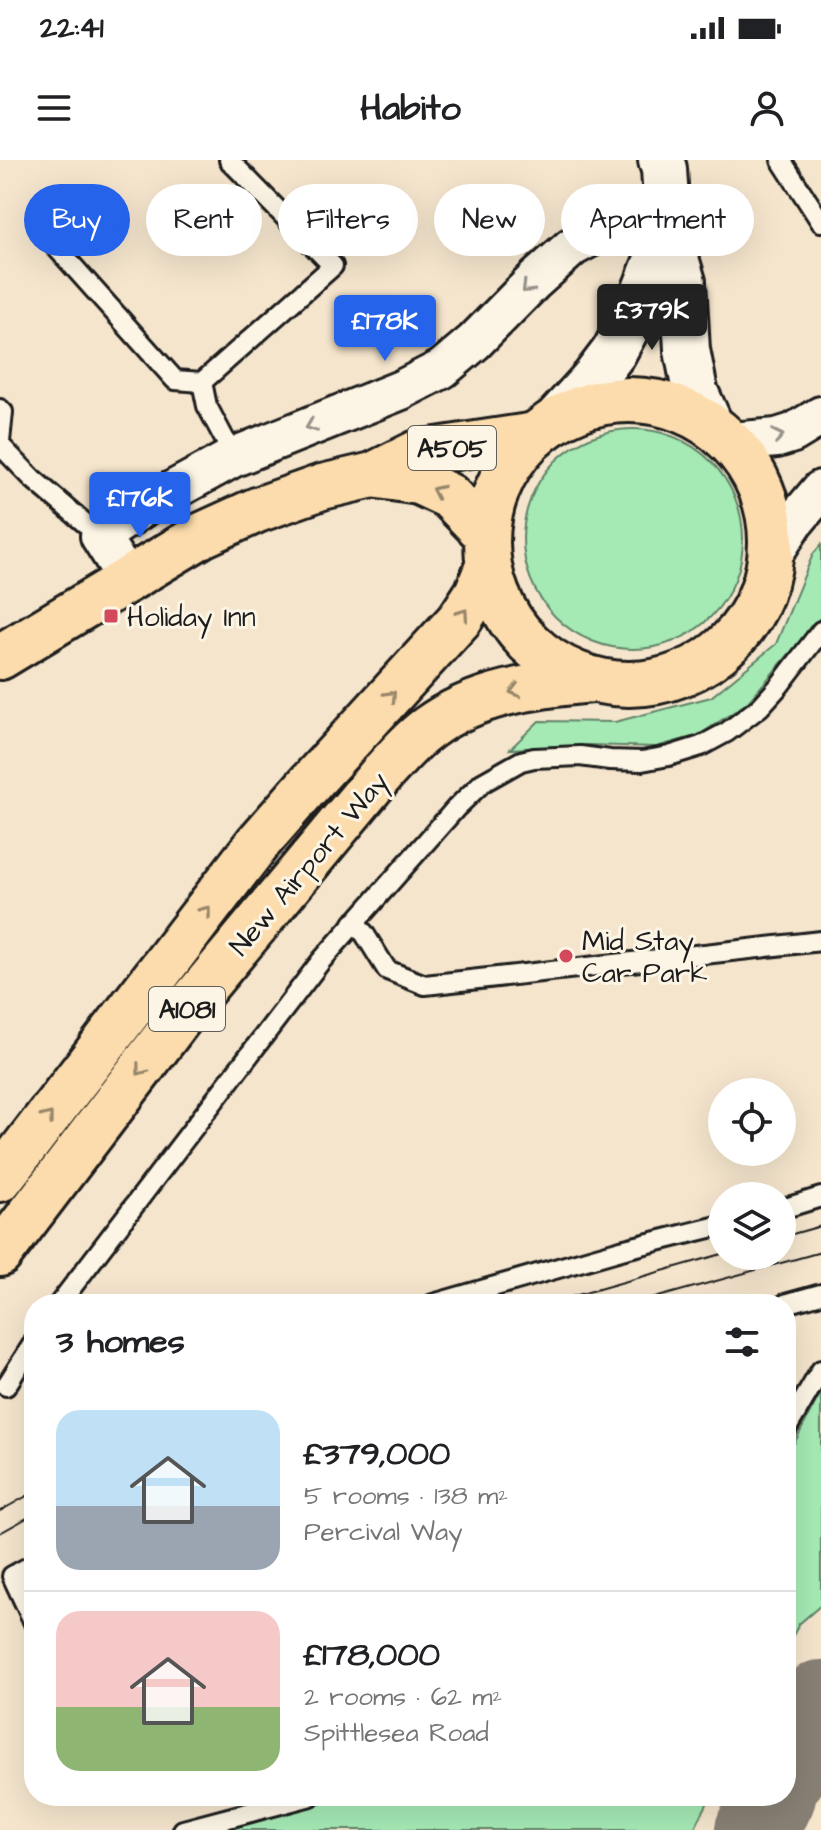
<!DOCTYPE html>
<html lang="en">
<head>
<meta charset="utf-8">
<style>
  body { margin:0; font-family:"Architects Daughter",sans-serif; background:#f2f2f2; color:#202124; height:100vh; display:flex; flex-direction:column; font-size:30px; white-space:nowrap }
  * { box-sizing:border-box; margin:0 }
  p { font-size:26px; color:#757577 }
  .icon { flex:none; width:44px; height:44px; fill:none; stroke:currentColor; stroke-width:2; stroke-linecap:round; stroke-linejoin:round }
  .map { position:relative; flex:1; overflow:hidden }
  .sheet { position:absolute; left:24px; top:1134px; width:772px; height:512px; display:flex; flex-direction:column; background:#fff; border-radius:32px; box-shadow:0 8px 32px #0002 }
  .sheet>* { flex:none }
  .top-card { position:absolute; left:24px; top:24px; width:774px; height:72px; display:flex; gap:16px }
  .buttons { position:absolute; left:708px; top:918px; display:grid; gap:16px }
  .buttons a { display:grid; place-items:center; width:88px; height:88px; border-radius:50%; background:#fff; box-shadow:0 8px 32px #0002; font-size:40px }
  .price { position:absolute; translate:-50% -68px; padding:0 18px; border-radius:8px; background:#2563eb; color:#fff; font-size:26px; line-height:52px; filter:drop-shadow(0 2px 4px #0008) }
  .price::after { content:''; position:absolute; left:50%; top:48px; width:24px; height:18px; margin-left:-12px; background:inherit; clip-path:polygon(0 0,100% 0,50% 100%) }
  .price.on { background:#222; color:#fff }
  ul { padding:0; list-style:none }
  li { display:flex; align-items:center; gap:24px; height:200px; padding:0 32px }
  li+li { border-top:2px solid #e0e0e0 }
  li span { display:grid; place-items:center; flex:none; width:224px; height:160px; border-radius:24px; color:#555 }
  li>.icon { margin-inline-start:auto }
  span .icon { width:96px; height:96px; fill:#fffc; stroke-width:1 }
  li b { font-size:34px }
  h2 { display:flex; justify-content:space-between; align-items:center; height:96px; padding:0 32px; font-size:34px }
  .tag { padding:0 28px; border-radius:36px; background:#fff; box-shadow:0 8px 32px #0002; font-size:28px; line-height:72px }
  .tag.on { background:#2563eb; color:#fff }
  .status { display:flex; justify-content:space-between; align-items:center; height:56px; padding:0 40px; background:#fff; direction:ltr }
  .status svg { height:22px; fill:currentColor }
  header { display:flex; justify-content:space-between; align-items:center; height:104px; padding:0 32px; background:#fff; font-size:36px; font-weight:700 }
  .map>svg:first-child { display:block }
  .green { fill:#a5eab5; stroke:#608368; stroke-width:2 }
  .lines { fill:none; stroke-linecap:round; stroke-linejoin:round }
  .taxiway { stroke:#888074; stroke-width:84 }
  .lane-casing { stroke:#1c1c1c; stroke-width:24 }
  .street-casing { stroke:#1c1c1c; stroke-width:44 }
  .secondary-casing { stroke:#1c1c1c; stroke-width:50 }
  .primary-casing { stroke:#1c1c1c; stroke-width:50 }
  .highway-casing { stroke:#1c1c1c; stroke-width:50 }
  .lane { stroke:#fcf5e5; stroke-width:18 }
  .street { stroke:#fcf5e5; stroke-width:38 }
  .secondary { stroke:#fcf5e5; stroke-width:44 }
  .primary { stroke:#fcdcac; stroke-width:44 }
  .highway { stroke:#fcdcac; stroke-width:44 }
  .tram { stroke:#1c1c1c; stroke-width:2 }
  .oneway { stroke:#97938b }
  .oneway2 { stroke:#97866b }
  .poi-dot { fill:#d1495b; stroke:#fcf5e5; stroke-width:3 }
  .labels { text-anchor:middle; stroke-width:6; stroke-linejoin:round; paint-order:stroke }
  .shield { fill:#fcf5e5; stroke:#5f5d58; stroke-width:2 }
  .shield-label { font-size:26px; font-weight:bold; fill:#1c1c1c }
  .poi-label { font-size:28px; fill:#1c1c1c; stroke:#fcf5e5; text-anchor:start }
  .street-label { font-size:28px; fill:#1c1c1c; stroke:#fcf5e5 }
</style>
</head>
<body>
<div class="status"><b>22:41</b><svg viewBox="0 0 49 12"><path d="M0 12V9h3v3zM5 12V6h3v6zM10 12V3h3v9zM15 12V0h3v12zM26 1h20v11H26zM47 4h2v5h-2z"/></svg></div>
<header><svg class="icon" aria-label="menu" viewBox="0 0 24 24"><path d="M4 6h16M4 12h16M4 18h16"/></svg>Habito<svg class="icon" aria-label="person" viewBox="0 0 24 24"><circle cx="12" cy="8" r="4"/><path d="M4 21q1-7 8-7t8 7"/></svg></header>
<div class="map">
<svg width="821" height="1670" viewBox="0 0 821 1670">
  <rect width="100%" height="100%" fill="#f5e5cd"/>
  <filter id="ink" filterUnits="userSpaceOnUse"><feTurbulence type="fractalNoise" baseFrequency=".0125" numOctaves="2"/><feDisplacementMap in="SourceGraphic" scale="16" xChannelSelector="R" yChannelSelector="G"/><feConvolveMatrix kernelMatrix="1 2 1 2 8 2 1 2 1" color-interpolation-filters="sRGB"/></filter>
  <g filter="url(#ink)">
    <g class="green">
      <circle cx="633" cy="379" r="110"/>
      <path d="M821,385V457L747,543L699,575L656,587L589,585L510,589L539,561L615,562L711,537L776,484L813,394Z"/>
      <path d="M821,1232V1445L799,1464L786,1489V1299Z"/>
      <path d="M348,1636H711L694,1670H226Z"/>
    </g>
    <g class="lines">
      <g class="taxiway">
        <path d="M786,1611L821,1542"/>
        <path d="M757,1670L774,1636"/>
      </g>
      <defs>
        <g id="lane">
          <path d="M229,0L333,106L202,222L207,246L234,297"/>
          <path d="M781,0L821,62"/>
          <path d="M47,77L175,220L202,222"/>
          <path d="M0,249L3,252L0,281"/>
          <path d="M0,285L33,319L100,376"/>
          <path d="M353,763L364,773L387,810L425,825L821,781"/>
          <path d="M782,1049L821,1037"/>
          <path d="M59,1144L321,801L456,648L482,623L521,601L534,598L580,596L610,600L642,601L669,596L701,586L727,572L760,547L779,526L821,471"/>
          <path d="M433,1144L621,1090L722,1065"/>
          <path d="M785,1144L821,1134"/>
          <path d="M6,1226L34,1182"/>
          <path d="M786,1270L821,1210"/>
          <path d="M34,1404L12,1416L34,1463"/>
          <path d="M183,1670L311,1636"/>
        </g>
        <g id="street">
          <path d="M731,282L777,278L793,273L821,256"/>
          <path d="M771,397L794,362L821,330"/>
          <path d="M127,419L100,376L148,344L234,297L401,230L442,209L474,182L534,121L572,87L611,66L667,59"/>
        </g>
        <g id="secondary">
          <path d="M661,0L664,9L668,72L683,122L687,190L695,231L710,264"/>
          <path d="M555,261L595,217L614,192L638,147L668,72"/>
        </g>
        <g id="primary">
          <path d="M373,315L419,322L449,336L487,375"/>
          <path d="M0,497L202,375L257,350L322,327L373,315L417,293L536,275"/>
        </g>
        <g id="highway">
          <circle cx="629" cy="382" r="142"/>
          <path d="M0,1019L257,684L312,621L460,459L477,433L488,406"/>
          <path d="M0,1094L192,842L384,611C398,596 411,580 428,568C475,533 536,525 592,520"/>
        </g>
      </defs>
      <use href="#lane" class="lane-casing"/>
      <use href="#street" class="street-casing"/>
      <use href="#secondary" class="secondary-casing"/>
      <use href="#primary" class="primary-casing"/>
      <use href="#highway" class="highway-casing"/>
      <use href="#lane" class="lane"/>
      <use href="#street" class="street"/>
      <use href="#secondary" class="secondary"/>
      <use href="#primary" class="primary"/>
      <use href="#highway" class="highway"/>
      <g class="tram">
        <path d="M782,1077L821,1066"/>
        <path d="M546,1144L722,1094"/>
        <path d="M633,1144L821,1092"/>
        <path d="M0,1351L34,1332"/>
        <path d="M0,1373L34,1354"/>
      </g>
    </g>
    <defs><path id="oneway-chevron" d="M-2-3.5L2.5 0L-2 3.5" fill="none" stroke-width="1.6" stroke-linecap="round" stroke-linejoin="round" transform="scale(2)"/></defs>
    <g class="oneway">
      <use href="#oneway-chevron" transform="translate(527 128) rotate(135)"/>
      <use href="#oneway-chevron" transform="translate(311 266) rotate(158)"/>
      <use href="#oneway-chevron" transform="translate(778 276) rotate(-12)"/>
    </g>
    <g class="oneway2">
      <use href="#oneway-chevron" transform="translate(437 331) rotate(-155)"/>
      <use href="#oneway-chevron" transform="translate(463 454) rotate(-55)"/>
      <use href="#oneway-chevron" transform="translate(515 531) rotate(166)"/>
      <use href="#oneway-chevron" transform="translate(391 536) rotate(-47)"/>
      <use href="#oneway-chevron" transform="translate(206 751) rotate(-52)"/>
      <use href="#oneway-chevron" transform="translate(141 910) rotate(127)"/>
      <use href="#oneway-chevron" transform="translate(48 957) rotate(-52)"/>
    </g>
  </g>
  <g class="poi-dot">
    <rect x="103" y="448" width="16" height="16" rx="4"/>
    <circle cx="566" cy="796" r="8"/>
  </g>
  <g class="labels">
    <g class="shield">
      <rect x="408" y="266" width="88" height="44" rx="6"/>
      <rect x="149" y="827" width="76" height="44" rx="6"/>
    </g>
    <g class="shield-label">
      <text x="452" y="297">A505</text>
      <text x="187" y="858">A1081</text>
    </g>
    <g class="poi-label">
      <text x="127" y="466">Holiday Inn</text>
      <text x="582" y="790">Mid Stay<tspan x="582" dy="32">Car Park</tspan></text>
    </g>
    <g class="street-label">
      <text transform="translate(308 703) rotate(-50)" y="10">New Airport Way</text>
    </g>
  </g>
</svg>
<div class="buttons">
<a><svg class="icon" aria-label="locate" viewBox="0 0 24 24"><circle cx="12" cy="12" r="6"/><path d="M12 2v4M12 18v4M2 12h4M18 12h4"/></svg></a>
<a><svg class="icon" aria-label="layers" viewBox="0 0 24 24"><path d="M12 4l9 5-9 5-9-5zM3 14l9 5 9-5"/></svg></a>
</div>
<b class="price on" style="left:652px;top:192px">£379K</b>
<b class="price" style="left:385px;top:203px">£178K</b>
<b class="price" style="left:140px;top:380px">£176K</b>
<div class="top-card">
<a class="tag on">Buy</a>
<a class="tag">Rent</a>
<a class="tag">Filters</a>
<a class="tag">New</a>
<a class="tag">Apartment</a>
</div>
<section class="sheet">
<h2>3 homes<svg class="icon" aria-label="filters" viewBox="0 0 24 24"><path d="M4 7h16M4 17h16"/><circle cx="9" cy="7" r="2"/><circle cx="15" cy="17" r="2"/></svg></h2>
<ul>
<li><span style="background:linear-gradient(#bfe0f5 60%,#9aa5b1 0)"><svg class="icon" aria-label="home" viewBox="0 0 24 24"><path d="M3 11l9-7 9 7M6 9v11h12V9"/></svg></span><div><b>£379,000</b><p>5 rooms · 138 m²</p><p>Percival Way</p></div></li>
<li><span style="background:linear-gradient(#f6c9c9 60%,#8fb573 0)"><svg class="icon" aria-label="home" viewBox="0 0 24 24"><path d="M3 11l9-7 9 7M6 9v11h12V9"/></svg></span><div><b>£178,000</b><p>2 rooms · 62 m²</p><p>Spittlesea Road</p></div></li>
</ul>
</section>
</div>
</body>
</html>
